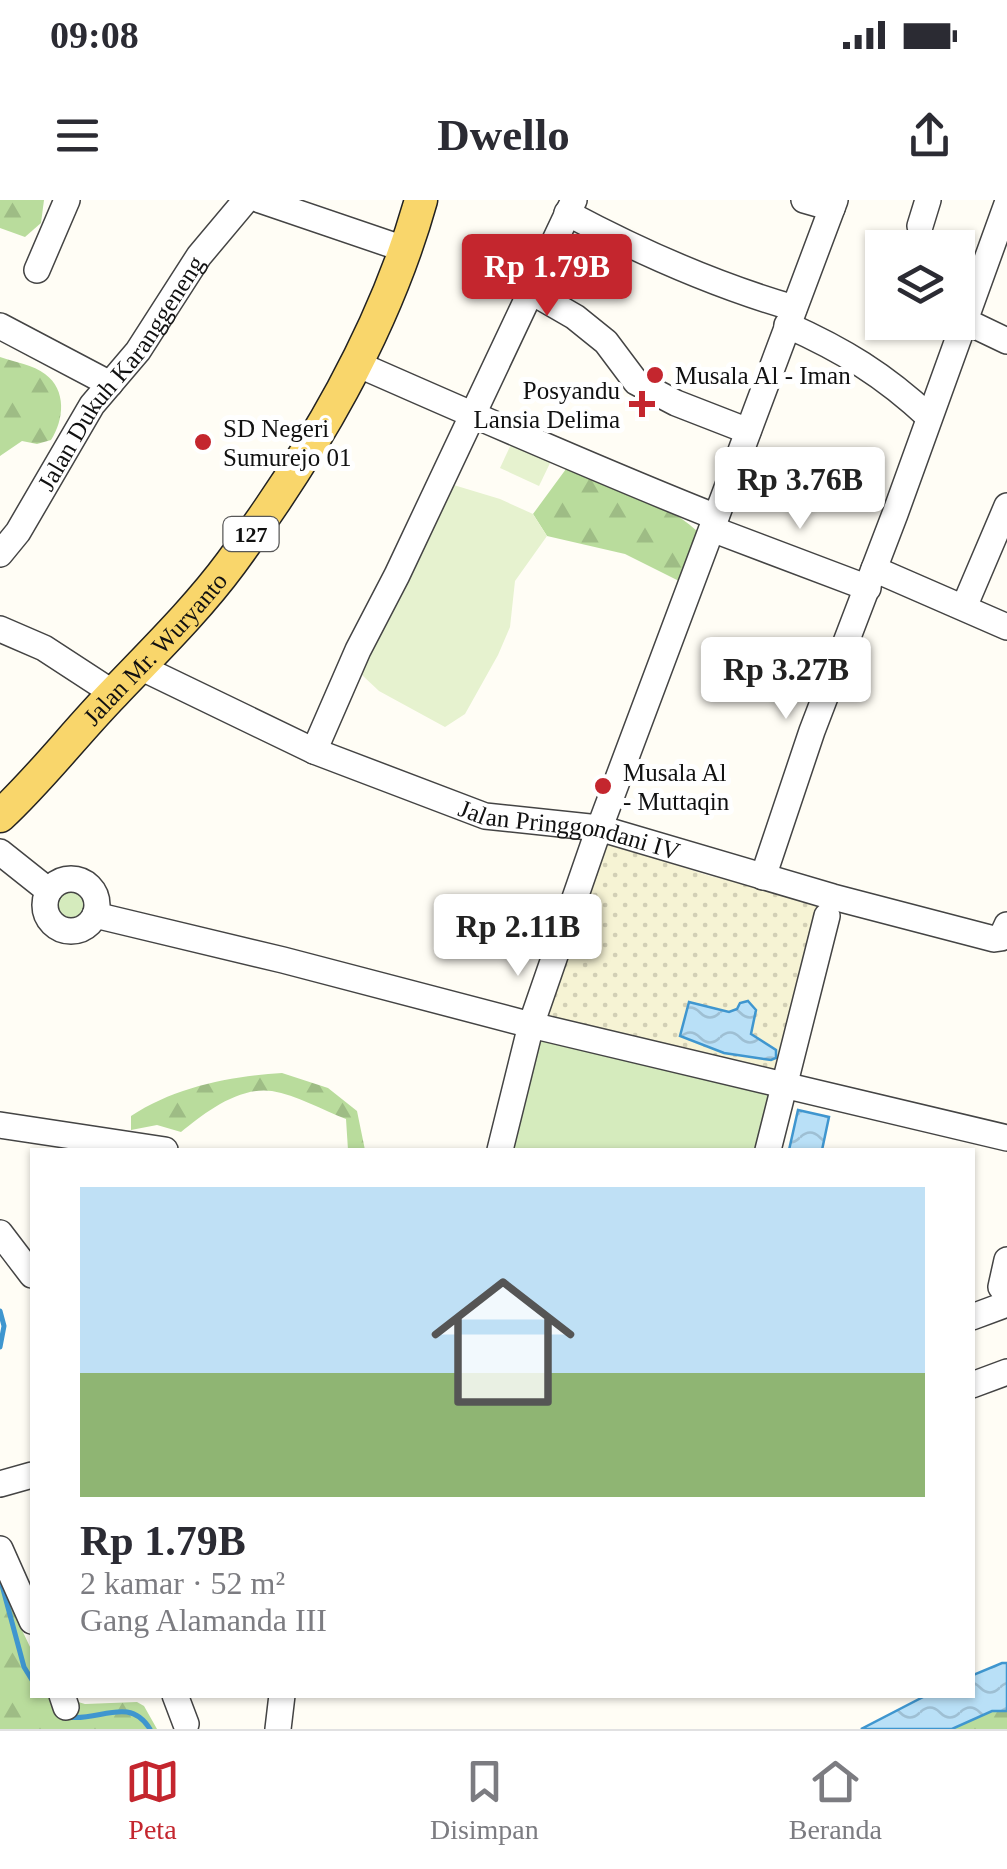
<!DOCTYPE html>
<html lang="id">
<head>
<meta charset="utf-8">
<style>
  body { margin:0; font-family:Georgia,serif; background:#f2f2f3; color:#2b2b33; height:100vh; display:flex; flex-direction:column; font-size:38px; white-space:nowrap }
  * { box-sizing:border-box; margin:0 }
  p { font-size:32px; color:#7c7c81 }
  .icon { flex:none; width:55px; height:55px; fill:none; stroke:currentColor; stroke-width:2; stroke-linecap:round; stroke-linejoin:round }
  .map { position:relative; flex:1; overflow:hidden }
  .sheet { position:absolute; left:30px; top:948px; width:945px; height:550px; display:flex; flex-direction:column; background:#fff; border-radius:0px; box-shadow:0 2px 8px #0004 }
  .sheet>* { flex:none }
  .tools { position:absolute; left:865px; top:30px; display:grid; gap:20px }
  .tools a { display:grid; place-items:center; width:110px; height:110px; border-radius:0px; background:#fff; box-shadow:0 2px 8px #0004; font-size:50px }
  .price { position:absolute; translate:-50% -85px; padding:0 22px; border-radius:10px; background:#fff; color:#222; font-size:32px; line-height:65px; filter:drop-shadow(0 2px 5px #0008) }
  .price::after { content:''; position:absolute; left:50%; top:60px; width:30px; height:22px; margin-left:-15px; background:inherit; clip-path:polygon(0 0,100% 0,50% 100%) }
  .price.on { background:#c4262e; color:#fff }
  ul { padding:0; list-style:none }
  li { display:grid; align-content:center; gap:20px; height:530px; padding:0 50px }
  li span { display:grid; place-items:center; height:310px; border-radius:0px; color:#555 }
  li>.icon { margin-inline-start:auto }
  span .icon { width:180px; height:180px; fill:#fffc; stroke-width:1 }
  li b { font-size:42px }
  .status { display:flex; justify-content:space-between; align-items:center; height:70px; padding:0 50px; background:#fff; direction:ltr }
  .status svg { height:28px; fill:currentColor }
  header { display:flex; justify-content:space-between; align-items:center; height:130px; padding:0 50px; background:#fff; font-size:45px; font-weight:600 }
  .menu { display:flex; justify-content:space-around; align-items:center; height:140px; border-top:2px solid #e1e1e2; background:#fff; font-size:28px; color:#7c7c81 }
  .menu a { display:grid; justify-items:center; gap:5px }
  .menu .on { color:#c4262e }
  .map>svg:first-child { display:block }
  .farmland { fill:url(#farmland-dots) }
  .grass { fill:#d5ebbd }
  .forest { fill:url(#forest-firs) }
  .pitch { fill:#e6f2cf }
  .water { fill:url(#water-waves); stroke:#3f96cf; stroke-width:2.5 }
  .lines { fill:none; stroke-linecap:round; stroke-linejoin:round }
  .stream { stroke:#3f96cf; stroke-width:5 }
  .minor-casing { stroke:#444; stroke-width:28 }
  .major-casing { stroke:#222; stroke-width:35 }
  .minor { stroke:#fff; stroke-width:25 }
  .major { stroke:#f9d66b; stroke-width:32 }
  .poi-dot { fill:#c4262e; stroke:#fff; stroke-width:4 }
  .labels { text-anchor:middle; stroke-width:10; stroke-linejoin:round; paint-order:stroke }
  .shield { fill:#fff; stroke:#585858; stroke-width:2.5 }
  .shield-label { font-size:22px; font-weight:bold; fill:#111 }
  .street-label { font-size:25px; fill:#111; stroke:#fff }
  .poi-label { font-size:25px; fill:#111; stroke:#fff; text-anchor:start }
</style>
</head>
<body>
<div class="status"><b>09:08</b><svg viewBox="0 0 49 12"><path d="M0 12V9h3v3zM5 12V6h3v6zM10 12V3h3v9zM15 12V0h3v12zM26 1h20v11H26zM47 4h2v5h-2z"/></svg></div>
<header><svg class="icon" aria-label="menu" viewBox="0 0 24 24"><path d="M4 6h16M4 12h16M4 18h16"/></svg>Dwello<svg class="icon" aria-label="share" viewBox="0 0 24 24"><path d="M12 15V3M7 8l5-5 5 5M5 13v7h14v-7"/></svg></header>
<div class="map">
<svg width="1007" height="1529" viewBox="0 0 1007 1529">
  <defs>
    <pattern id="farmland-dots" width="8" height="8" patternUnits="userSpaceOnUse" patternTransform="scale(2.5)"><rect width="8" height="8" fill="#f6f3d4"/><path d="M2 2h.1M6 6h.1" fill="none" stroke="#d2cfb5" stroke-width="1.8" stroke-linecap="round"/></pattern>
    <pattern id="forest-firs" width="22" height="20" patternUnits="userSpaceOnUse" patternTransform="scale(2.5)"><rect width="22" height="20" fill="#b9dc9c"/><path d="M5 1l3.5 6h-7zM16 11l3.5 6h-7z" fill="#9ebc85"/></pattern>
    <pattern id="water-waves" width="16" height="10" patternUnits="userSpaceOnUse" patternTransform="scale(2.5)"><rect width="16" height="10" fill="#b9e0f7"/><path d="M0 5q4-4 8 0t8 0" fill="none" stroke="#9ebfd3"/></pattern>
  </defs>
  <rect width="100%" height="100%" fill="#fffdf5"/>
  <path class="farmland" d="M604,642L710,676L827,703L780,879L538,821Z"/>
  <g class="grass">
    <circle cx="71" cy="705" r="20"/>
    <path d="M535,833L779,887L764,950H505Z"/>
  </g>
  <g class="forest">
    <path d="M0,0H44L41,23L25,37L0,28Z"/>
    <path d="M0,157C14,162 34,165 45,174C67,190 64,220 51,240L37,244L22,241L0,256Z"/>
    <path d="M566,269C610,286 662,299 697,331L695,355L681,382L625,354L547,336L533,314Z"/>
    <path d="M282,873L328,888L357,911L365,950H348L346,919C323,910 296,895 272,891C239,886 204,913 181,932L157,925L131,930V916C175,887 231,876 282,873Z"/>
    <path d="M0,1363L20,1426L32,1451V1495H54L85,1504L137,1502L144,1506L157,1529H0Z"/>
    <path d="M992,1511H1007V1529H952Z"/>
  </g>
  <g class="pitch">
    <path d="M513,240L552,259L539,286L500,268Z"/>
    <path d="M447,283L500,299L533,314L547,336L515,381L510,427L498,455L465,514L445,527L379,491L362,475L364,464Z"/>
  </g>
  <g class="water">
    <path d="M748,801L756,810L751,834L776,850V858L771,860L724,853L680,836L689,802L729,812L737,809L740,803Z"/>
    <path d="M798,910L829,917L822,950H789Z"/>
    <path d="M1002,1463H1007V1511H992L952,1529H861L927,1495H972L973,1475Z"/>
  </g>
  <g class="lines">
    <g class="stream">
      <path d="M0,1111L4,1126L0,1147"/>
      <path d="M0,1378L24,1467L32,1480"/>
      <path d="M68,1517C99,1522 129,1495 150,1529"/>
    </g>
    <defs>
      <g id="minor">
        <path d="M260,0L407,50"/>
        <path d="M804,0L832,8"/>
        <path d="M567,13C640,52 714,85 794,108"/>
        <path d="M920,26L928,0"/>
        <path d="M37,70L67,0"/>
        <path d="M530,91L575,117L606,142L636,182L676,203L748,231"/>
        <path d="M963,120L1007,141"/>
        <path d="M787,125C843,150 884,175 929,217"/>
        <path d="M0,126L110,184"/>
        <path d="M357,164C476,216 595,269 716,317"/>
        <path d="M712,329L868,388"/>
        <path id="s1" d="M0,354L18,332L92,205L138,151L199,56L246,0"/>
        <path d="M874,369L1007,427"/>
        <path d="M964,407L1007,306"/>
        <path d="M0,429L44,448L113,493"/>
        <path id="s2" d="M140,467L314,551L485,616L599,628L833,697L994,739L1001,738L1007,725"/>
        <path d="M314,551L358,450L397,375L574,0"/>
        <path d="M0,652L49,691"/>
        <path d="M763,677L812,531L895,314L1007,4"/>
        <circle cx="71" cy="705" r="26"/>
        <path d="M95,715L283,760L531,825L1007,938"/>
        <path d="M0,925L165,950"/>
        <path d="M500,950L531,825L595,640L835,0"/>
        <path d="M768,950L827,716"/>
        <path d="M0,1033L32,1075"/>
        <path d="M1001,1087L1007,1060"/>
        <path d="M972,1117L1007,1104"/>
        <path d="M972,1185L1007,1172"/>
        <path d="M0,1284L32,1275"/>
        <path d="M0,1349L32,1421"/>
        <path d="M62,1495L66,1507"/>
        <path d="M175,1495L186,1524"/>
        <path d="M278,1529L282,1495"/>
      </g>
      <g id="major">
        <path id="s3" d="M0,616C41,578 75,533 114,493C154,451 197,409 231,363C312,253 384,132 421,0"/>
      </g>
    </defs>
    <use href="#minor" class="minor-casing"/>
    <use href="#major" class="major-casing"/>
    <use href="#minor" class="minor"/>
    <use href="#major" class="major"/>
  </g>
  <g class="poi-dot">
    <circle cx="655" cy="175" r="10"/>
    <path d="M637 189h10v10h10v10h-10v10h-10v-10h-10v-10h10z"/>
    <circle cx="203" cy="242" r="10"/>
    <circle cx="603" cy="586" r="10"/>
  </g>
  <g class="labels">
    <rect class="shield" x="223.5" y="317" width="55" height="34" rx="8"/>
    <g class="shield-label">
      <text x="251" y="342">127</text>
    </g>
    <g class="street-label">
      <text dy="9" stroke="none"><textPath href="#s1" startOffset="218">Jalan Dukuh Karanggeneng</textPath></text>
      <text dy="9" stroke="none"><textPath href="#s3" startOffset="228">Jalan Mr. Wuryanto</textPath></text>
      <text dy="9" stroke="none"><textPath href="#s2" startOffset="462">Jalan Pringgondani IV</textPath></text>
    </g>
    <g class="poi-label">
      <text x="675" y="184">Musala Al - Iman</text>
      <text x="620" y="199" text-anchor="end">Posyandu<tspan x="620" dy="29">Lansia Delima</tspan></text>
      <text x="223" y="237">SD Negeri<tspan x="223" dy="29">Sumurejo 01</tspan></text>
      <text x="623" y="581">Musala Al<tspan x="623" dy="29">- Muttaqin</tspan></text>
    </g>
  </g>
</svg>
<div class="tools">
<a><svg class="icon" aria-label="layers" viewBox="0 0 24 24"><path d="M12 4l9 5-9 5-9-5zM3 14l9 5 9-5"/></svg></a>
</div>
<b class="price on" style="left:547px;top:119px">Rp 1.79B</b>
<b class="price" style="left:800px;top:332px">Rp 3.76B</b>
<b class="price" style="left:786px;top:522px">Rp 3.27B</b>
<b class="price" style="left:518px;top:779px">Rp 2.11B</b>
<section class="sheet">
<ul>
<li><span style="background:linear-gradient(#bfe0f5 60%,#8fb573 0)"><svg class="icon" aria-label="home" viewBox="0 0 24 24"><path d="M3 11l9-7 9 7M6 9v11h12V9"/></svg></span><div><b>Rp 1.79B</b><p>2 kamar · 52 m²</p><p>Gang Alamanda III</p></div></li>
</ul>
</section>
</div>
<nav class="menu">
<a class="on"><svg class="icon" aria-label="map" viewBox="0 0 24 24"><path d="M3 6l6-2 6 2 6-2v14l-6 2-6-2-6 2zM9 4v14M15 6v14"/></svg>Peta</a>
<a><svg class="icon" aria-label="saved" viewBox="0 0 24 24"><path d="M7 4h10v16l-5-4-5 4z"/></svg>Disimpan</a>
<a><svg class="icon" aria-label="home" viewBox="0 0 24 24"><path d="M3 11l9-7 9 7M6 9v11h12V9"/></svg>Beranda</a>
</nav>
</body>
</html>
